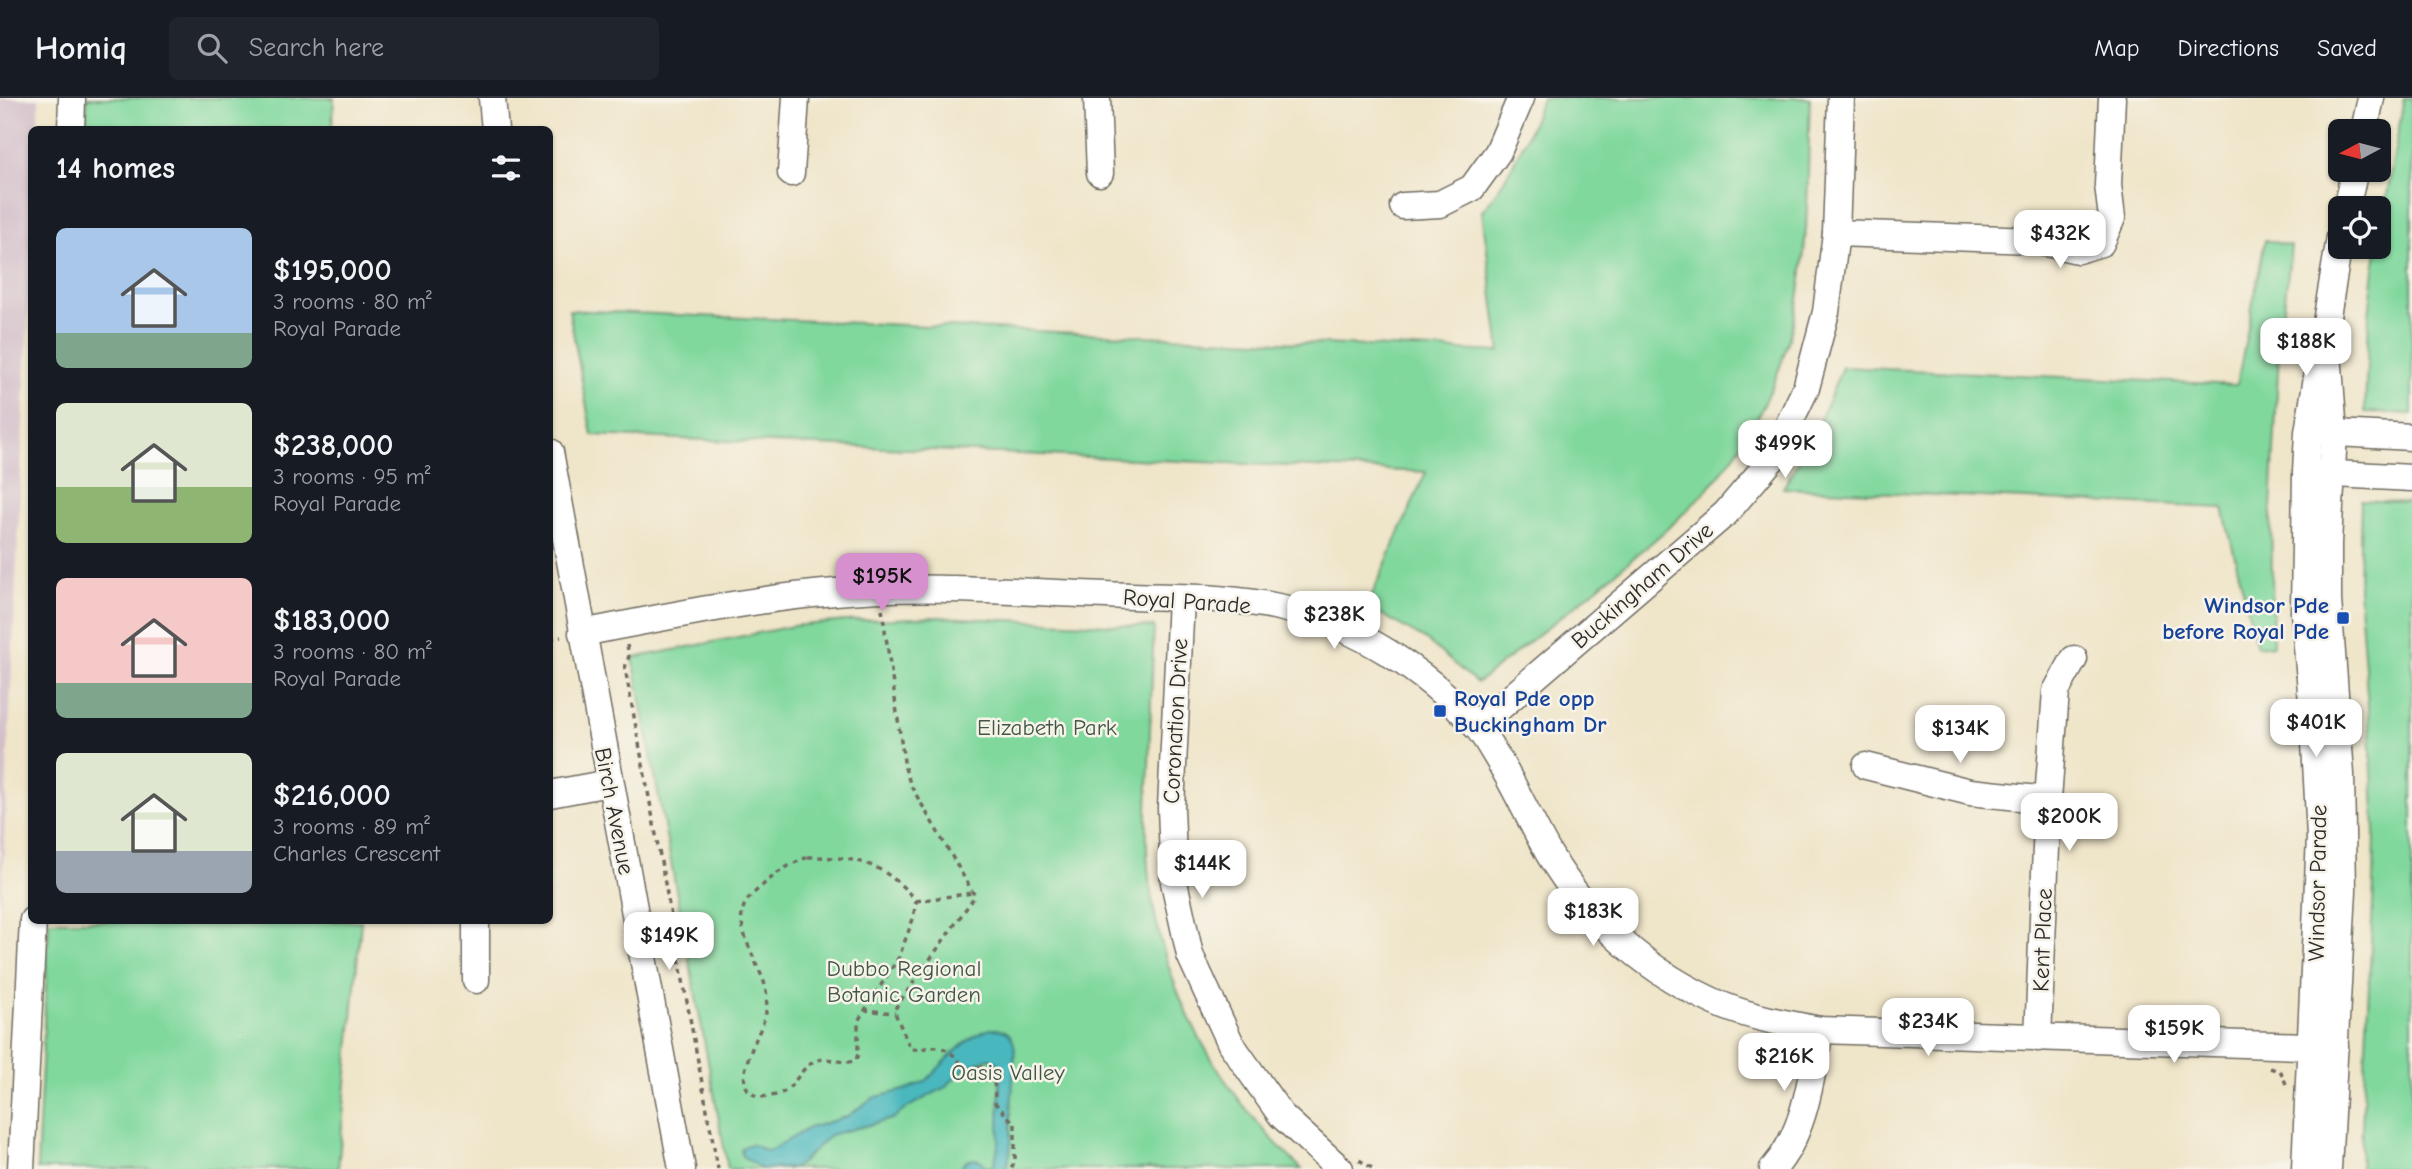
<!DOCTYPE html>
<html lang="en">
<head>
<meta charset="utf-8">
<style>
  body { margin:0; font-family:"Comic Neue",sans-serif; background:#20242c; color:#f1f3f6; height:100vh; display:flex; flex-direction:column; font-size:26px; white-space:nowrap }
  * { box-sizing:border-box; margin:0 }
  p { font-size:23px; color:#9ea1a6 }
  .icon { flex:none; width:38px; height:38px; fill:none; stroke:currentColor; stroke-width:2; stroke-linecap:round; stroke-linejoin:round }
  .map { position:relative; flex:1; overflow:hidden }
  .panel { position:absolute; left:28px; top:28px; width:525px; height:798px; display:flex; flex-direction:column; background:#171b24; border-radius:10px; box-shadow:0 2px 5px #0004 }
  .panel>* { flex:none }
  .needle { width:46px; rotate:263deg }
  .tools { position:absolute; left:2328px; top:21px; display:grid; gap:14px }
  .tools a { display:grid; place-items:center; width:63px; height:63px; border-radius:10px; background:#171b24; box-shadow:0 2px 5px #0004; font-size:35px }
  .price { position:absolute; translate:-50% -60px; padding:0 16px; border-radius:14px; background:#fff; color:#222; font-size:23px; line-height:46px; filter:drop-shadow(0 2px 4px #0008) }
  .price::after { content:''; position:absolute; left:50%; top:42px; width:21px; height:16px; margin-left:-10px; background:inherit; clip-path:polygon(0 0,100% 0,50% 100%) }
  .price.selected { background:#d690ce; color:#111 }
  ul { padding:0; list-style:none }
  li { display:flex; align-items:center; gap:21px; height:175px; padding:0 28px }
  li span { display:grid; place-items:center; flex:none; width:196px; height:140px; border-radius:10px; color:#555 }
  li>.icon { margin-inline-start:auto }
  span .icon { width:84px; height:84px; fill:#fffc; stroke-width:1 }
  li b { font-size:30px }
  h2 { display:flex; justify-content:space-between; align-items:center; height:84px; padding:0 28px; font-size:30px }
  header { display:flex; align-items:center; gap:42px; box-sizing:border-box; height:98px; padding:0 35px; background:#171b24; border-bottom:2px solid #363941 }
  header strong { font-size:33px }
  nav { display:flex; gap:38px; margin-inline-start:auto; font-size:24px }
  .search { width:490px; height:63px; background:#20242c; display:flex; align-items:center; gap:18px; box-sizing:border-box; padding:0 24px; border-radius:10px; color:#9ea1a6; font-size:26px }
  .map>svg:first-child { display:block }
  .industrial { fill:#d1bdc9 }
  .green { fill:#80d89d; stroke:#568264; stroke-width:2 }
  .water { fill:#48b8be; stroke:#3a7274; stroke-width:2 }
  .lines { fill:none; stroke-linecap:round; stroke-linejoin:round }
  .minor-casing { stroke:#706c62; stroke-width:29 }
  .path { stroke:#706c62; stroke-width:3.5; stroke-dasharray:5 5; stroke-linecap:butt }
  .minor { stroke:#fff; stroke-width:26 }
  .transit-dot { fill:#1a4fb4; stroke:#f7f3e8; stroke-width:2.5 }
  .labels { text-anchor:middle; stroke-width:5; stroke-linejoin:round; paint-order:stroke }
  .street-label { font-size:23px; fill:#2b2b2b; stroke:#f7f3e8 }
  .transit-label { font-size:23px; font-weight:bold; fill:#164399; stroke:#f7f3e8; text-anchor:end }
  .park-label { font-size:23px; fill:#405648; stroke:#f7f3e8 }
</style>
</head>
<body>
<header>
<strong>Homiq</strong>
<div class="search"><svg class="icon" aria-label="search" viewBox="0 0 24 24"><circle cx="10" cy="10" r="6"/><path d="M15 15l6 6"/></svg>Search here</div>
<nav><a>Map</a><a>Directions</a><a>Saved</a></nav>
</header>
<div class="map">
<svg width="2412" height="1071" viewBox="0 0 2412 1071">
  <rect width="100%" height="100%" fill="#f7f3e8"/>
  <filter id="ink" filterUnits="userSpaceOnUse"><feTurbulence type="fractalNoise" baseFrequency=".0143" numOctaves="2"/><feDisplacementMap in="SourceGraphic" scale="14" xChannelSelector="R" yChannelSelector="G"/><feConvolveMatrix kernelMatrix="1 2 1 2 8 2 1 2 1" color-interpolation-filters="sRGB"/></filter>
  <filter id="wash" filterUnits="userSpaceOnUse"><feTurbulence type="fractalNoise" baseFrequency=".00686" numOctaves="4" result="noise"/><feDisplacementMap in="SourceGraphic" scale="28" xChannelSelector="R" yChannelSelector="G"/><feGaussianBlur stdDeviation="1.57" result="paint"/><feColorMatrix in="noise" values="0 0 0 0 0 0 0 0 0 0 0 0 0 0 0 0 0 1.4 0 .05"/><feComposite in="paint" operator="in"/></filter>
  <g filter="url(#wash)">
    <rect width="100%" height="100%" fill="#efe5c9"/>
    <path class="industrial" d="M0,0H39L37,31L32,32L31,155L0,826Z"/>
    <g class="green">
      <path d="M87,0H334L332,31H86Z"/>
      <path d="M1542,0H1810C1807,73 1810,150 1794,222C1780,281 1752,340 1712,386C1683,419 1648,448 1614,476C1569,513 1523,549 1477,585L1426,542L1367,508L1426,374L592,337L569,212L1500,254L1482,113C1509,81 1528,39 1542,0Z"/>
      <path d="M2404,0H2412V316L2365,314L2369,217L2374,171Z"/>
      <path d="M2265,142L2291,148L2279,253L2271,412L2273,547L2257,549L2223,410L1783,390C1807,351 1826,312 1842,269L2237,287Z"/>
      <path d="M2361,402L2412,405V1071H2360L2374,784L2375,734L2370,635L2359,492Z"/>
      <path d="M938,519L1154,529C1152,575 1150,622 1149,668C1147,705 1145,743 1149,780C1162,894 1219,994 1302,1071H728L633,560L793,528L846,523Z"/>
      <path d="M49,823H361L338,1071H37Z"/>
    </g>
    <path class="water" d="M991,931C1007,930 1013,936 1015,952C1014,974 1012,994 1011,1015C1010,1034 1014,1054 1005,1071H960C963,1062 971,1060 980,1062L988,1070L994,1067L999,1043L1000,973L998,965L989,960L965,970L944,990L910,1008L892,1021L830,1037L800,1066L793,1070L762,1071L742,1058L741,1051C752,1042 756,1049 766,1053L771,1052L809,1030L846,1019L873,1000L908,991L926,983C943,966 967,937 991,931Z"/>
  </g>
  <g filter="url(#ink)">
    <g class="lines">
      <defs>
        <g id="minor">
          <path d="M492,0L495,32"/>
          <path d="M1097,0L1100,75"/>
          <path d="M71,32L72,0"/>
          <path d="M2364,33L2371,0"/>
          <path d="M791,75L796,0"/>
          <path d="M1403,108L1440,106L1472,90L1498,54L1521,0"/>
          <path d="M2346,110L2355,72"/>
          <path d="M1836,135L2033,142L2078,152L2101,145L2112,120L2108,87L2112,0"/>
          <path d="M2317,334L2412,339"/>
          <path d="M550,354L682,1071"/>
          <path d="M2316,375L2412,380"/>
          <path d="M1181,501L1171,710L1174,784L1190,857L1231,946L1281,1017L1340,1071"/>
          <path d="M582,535C665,519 750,501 835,494C925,486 1016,494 1106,497C1162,500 1228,497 1283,510C1357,528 1424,571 1475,627C1483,635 1489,646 1495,656C1515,688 1530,723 1549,756C1589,824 1651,877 1724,908C1754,920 1788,926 1820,932L2335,949"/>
          <path d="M1477,629L1726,415L1772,361L1806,290L1826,214L1836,135L1841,0"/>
          <path d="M1866,668L1970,694L2048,702"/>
          <path d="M550,696L609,685"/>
          <path d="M476,882V822"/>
          <path d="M2038,940L2048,702L2056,593L2074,561"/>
          <path d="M21,1071L33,822"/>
          <path d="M1773,1071C1806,1034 1811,979 1820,932"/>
          <path d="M2305,1071L2320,739L2314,626L2304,515L2306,374L2308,334L2340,139"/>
          <path d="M2328,1071L2343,792L2341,676L2328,502V445L2334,335L2329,268"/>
        </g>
      </defs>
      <use href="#minor" class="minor-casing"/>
      <g class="path">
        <path d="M882,511L905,670L911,688L975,798L896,909L895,915L910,950C917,953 924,950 932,949C950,947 959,964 970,977L978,969L988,967L994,974L995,1005L1015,1026V1063L1011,1071"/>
        <path d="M550,541L561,539"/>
        <path d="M627,547L629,558L625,570L718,1071"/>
        <path d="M808,759C858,759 883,764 916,803L913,821L899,859L858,923V956L856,962C842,969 825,954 810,966C795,977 793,996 770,998C769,998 761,999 760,999C723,990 764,933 766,914C767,905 767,895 765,887C759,867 736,832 743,811C745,802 756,793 763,787C777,774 790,766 808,759Z"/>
        <path d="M916,803L973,795"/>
        <path d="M864,912L895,915"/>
        <path d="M2270,970L2281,974L2286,986"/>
        <path d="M1359,1062L1374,1071"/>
      </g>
      <use href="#minor" class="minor"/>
    </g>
  </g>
  <g class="transit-dot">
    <rect x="2336" y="513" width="14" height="14" rx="3.5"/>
    <rect x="1433" y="606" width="14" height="14" rx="3.5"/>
  </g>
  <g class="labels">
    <g class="street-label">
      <text transform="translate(1642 487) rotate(-41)" y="8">Buckingham Drive</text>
      <text transform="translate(1187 503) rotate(4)" y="8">Royal Parade</text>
      <text transform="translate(1175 623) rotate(-87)" y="8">Coronation Drive</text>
      <text transform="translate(615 713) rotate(79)" y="8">Birch Avenue</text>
      <text transform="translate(2317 785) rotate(-89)" y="8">Windsor Parade</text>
      <text transform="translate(2042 842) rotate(-88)" y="8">Kent Place</text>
    </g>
    <g class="transit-label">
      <text x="2329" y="515">Windsor Pde<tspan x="2329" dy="26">before Royal Pde</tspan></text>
      <text x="1454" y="608" text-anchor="start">Royal Pde opp<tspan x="1454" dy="26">Buckingham Dr</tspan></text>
    </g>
    <g class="park-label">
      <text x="1047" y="637">Elizabeth Park</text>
      <text x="904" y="878">Dubbo Regional<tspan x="904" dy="26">Botanic Garden</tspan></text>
      <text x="1008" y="982">Oasis Valley</text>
    </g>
  </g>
</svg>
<div class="tools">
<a><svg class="needle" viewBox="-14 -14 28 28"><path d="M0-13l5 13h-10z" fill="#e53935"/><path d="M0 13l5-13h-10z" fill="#9ea1a6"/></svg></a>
<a><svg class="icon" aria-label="locate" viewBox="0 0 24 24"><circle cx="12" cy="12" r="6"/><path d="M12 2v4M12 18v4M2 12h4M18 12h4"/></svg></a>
</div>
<b class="price" style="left:2060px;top:172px">$432K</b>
<b class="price" style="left:2306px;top:280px">$188K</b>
<b class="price" style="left:1785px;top:382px">$499K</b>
<b class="price selected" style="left:882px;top:515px">$195K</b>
<b class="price" style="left:1334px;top:553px">$238K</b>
<b class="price" style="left:2316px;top:661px">$401K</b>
<b class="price" style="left:1960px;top:667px">$134K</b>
<b class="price" style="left:2069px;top:755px">$200K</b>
<b class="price" style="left:1202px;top:802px">$144K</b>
<b class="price" style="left:1593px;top:850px">$183K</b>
<b class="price" style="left:669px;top:874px">$149K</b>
<b class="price" style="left:1928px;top:960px">$234K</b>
<b class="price" style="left:2174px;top:967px">$159K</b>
<b class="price" style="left:1784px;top:995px">$216K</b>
<section class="panel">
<h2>14 homes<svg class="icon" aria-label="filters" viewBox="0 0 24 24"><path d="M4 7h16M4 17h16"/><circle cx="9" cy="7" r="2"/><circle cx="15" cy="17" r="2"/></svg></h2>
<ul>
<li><span style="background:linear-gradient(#a9c7e8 75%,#7fa58c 0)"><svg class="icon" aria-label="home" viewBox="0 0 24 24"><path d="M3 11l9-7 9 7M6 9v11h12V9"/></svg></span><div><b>$195,000</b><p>3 rooms · 80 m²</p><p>Royal Parade</p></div></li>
<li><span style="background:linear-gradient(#dfe7d0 60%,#8fb573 0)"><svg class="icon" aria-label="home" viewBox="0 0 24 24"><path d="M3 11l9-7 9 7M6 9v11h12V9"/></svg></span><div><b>$238,000</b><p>3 rooms · 95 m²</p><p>Royal Parade</p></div></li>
<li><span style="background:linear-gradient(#f6c9c9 75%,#7fa58c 0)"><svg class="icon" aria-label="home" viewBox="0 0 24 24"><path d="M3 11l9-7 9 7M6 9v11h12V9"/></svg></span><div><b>$183,000</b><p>3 rooms · 80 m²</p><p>Royal Parade</p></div></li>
<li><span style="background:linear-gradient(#dfe7d0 70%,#9aa5b1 0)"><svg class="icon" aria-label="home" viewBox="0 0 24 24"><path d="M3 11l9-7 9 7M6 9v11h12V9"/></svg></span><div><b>$216,000</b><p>3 rooms · 89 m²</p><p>Charles Crescent</p></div></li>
</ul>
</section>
</div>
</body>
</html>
